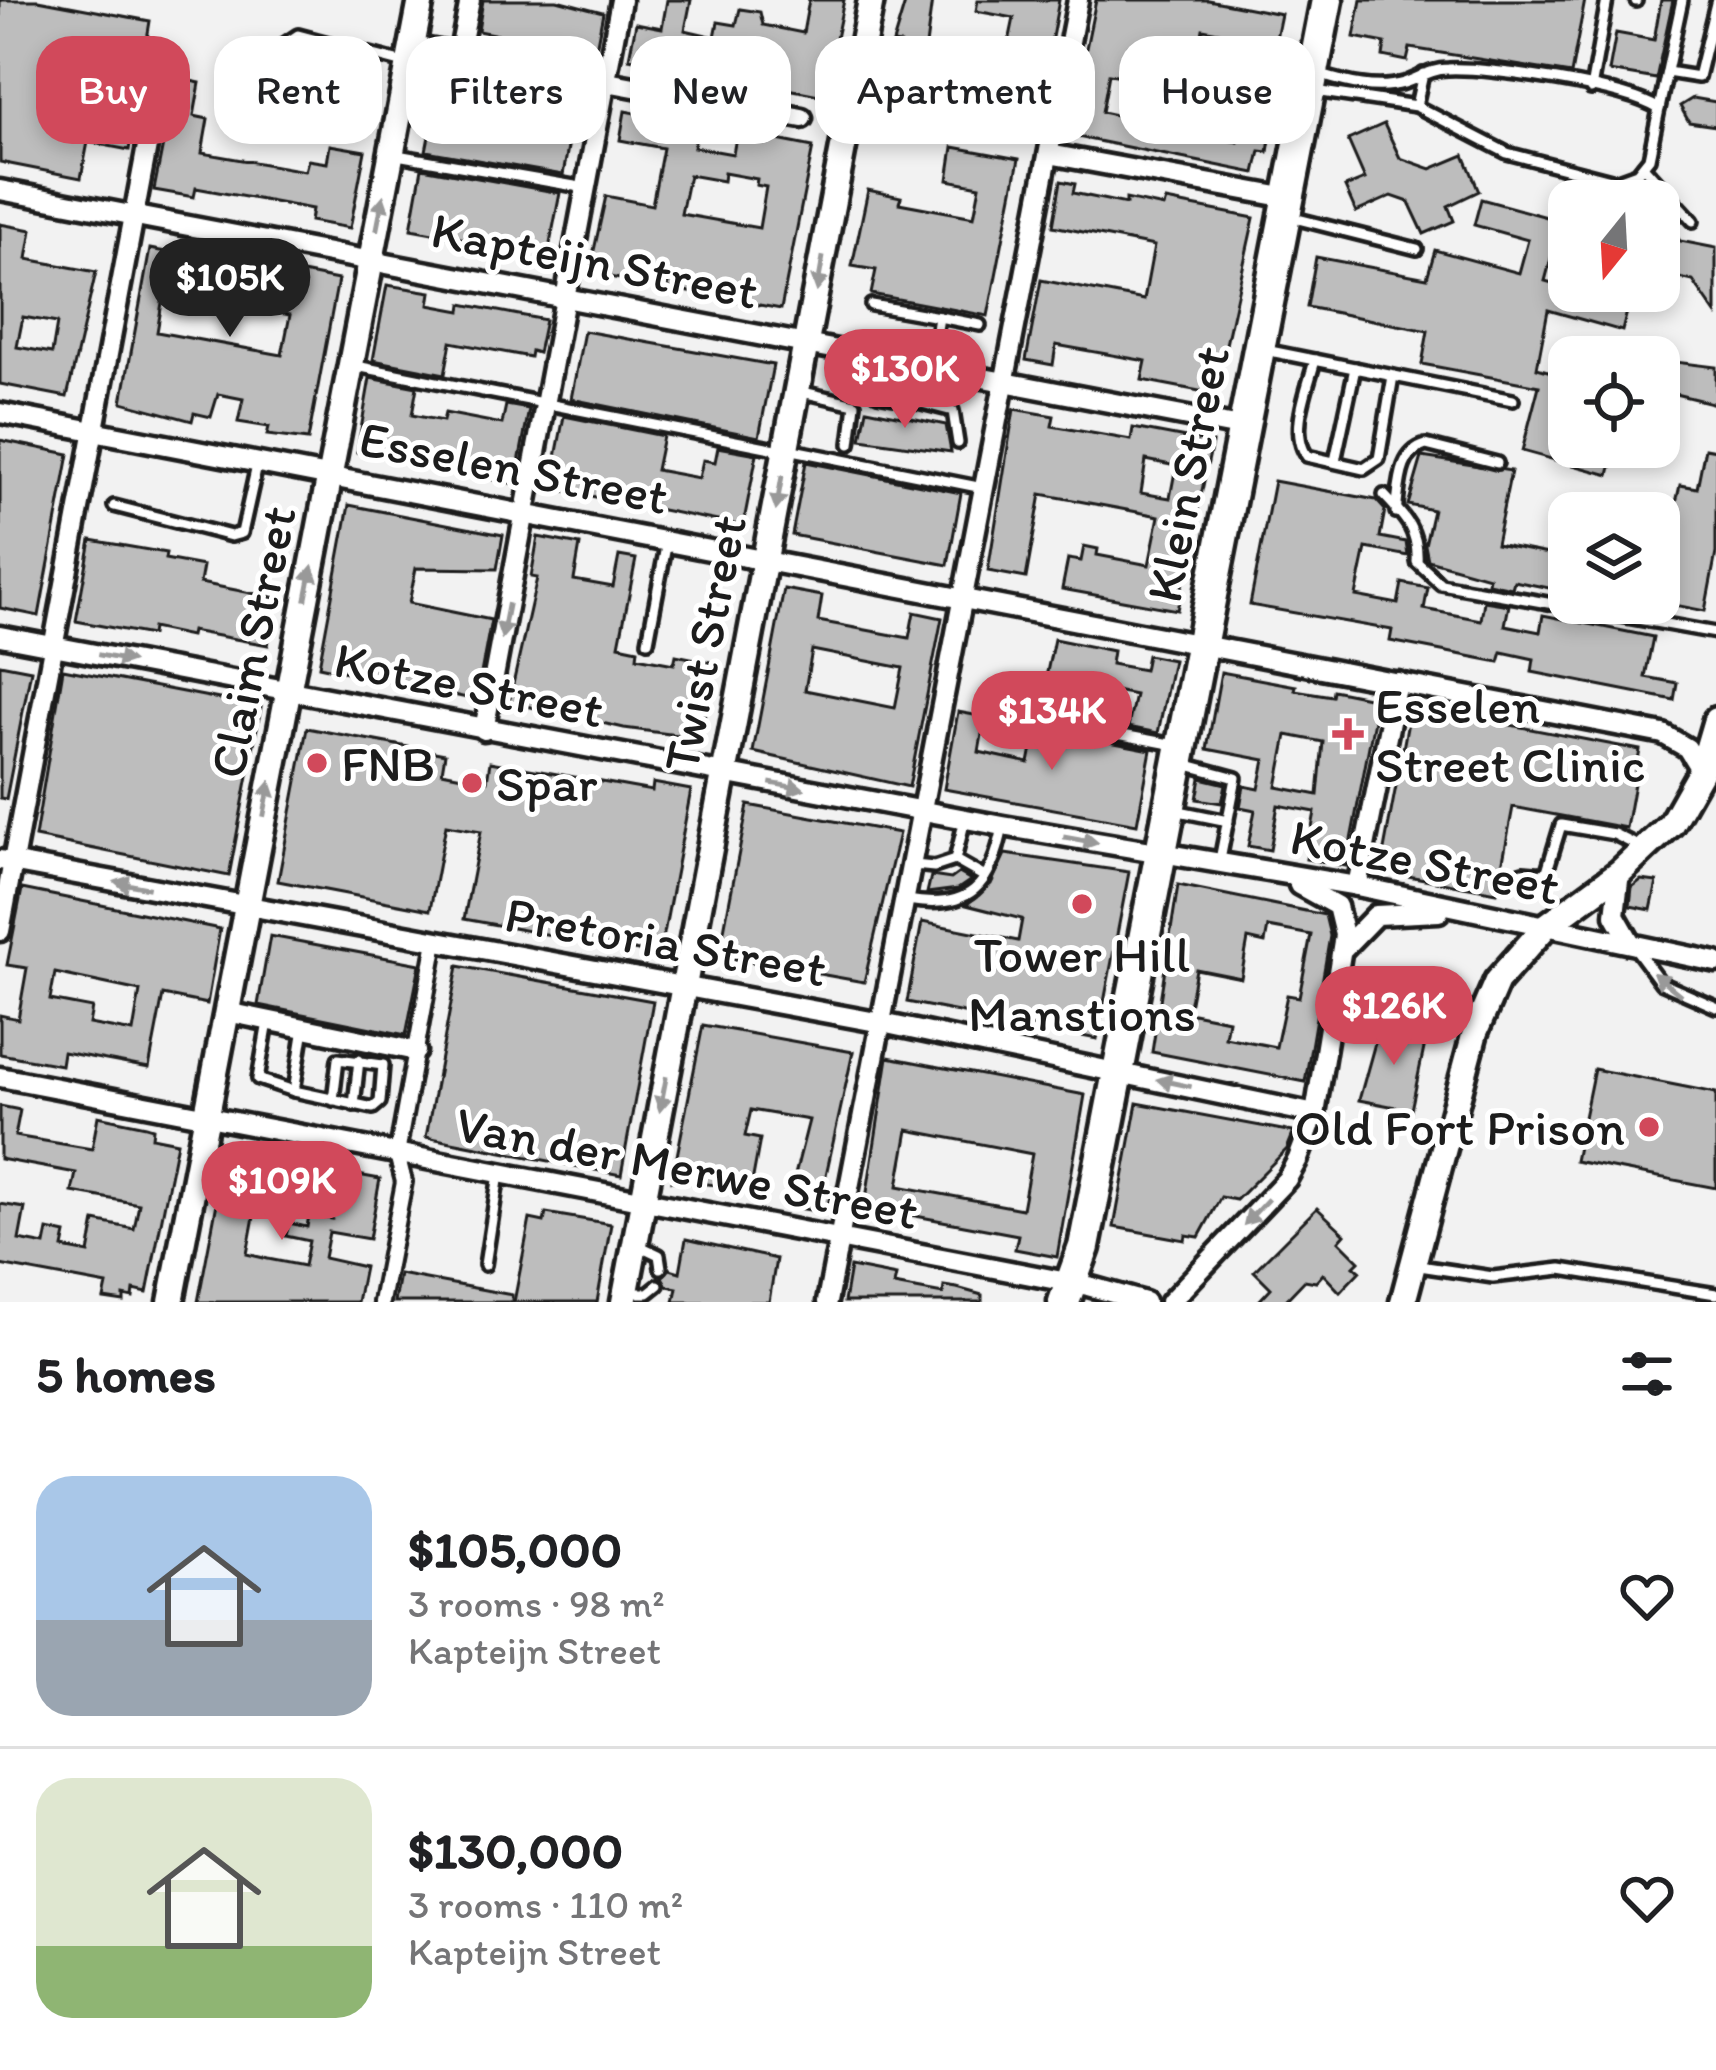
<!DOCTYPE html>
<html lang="en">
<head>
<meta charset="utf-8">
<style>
  body { margin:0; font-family:Itim,sans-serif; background:#f2f2f2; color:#202124; height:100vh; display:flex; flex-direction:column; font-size:45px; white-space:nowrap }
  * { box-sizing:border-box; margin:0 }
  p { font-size:39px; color:#757577 }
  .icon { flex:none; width:66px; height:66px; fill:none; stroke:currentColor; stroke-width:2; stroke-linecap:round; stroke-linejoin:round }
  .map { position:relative; height:1302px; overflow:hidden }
  .details { display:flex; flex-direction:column; background:#fff; flex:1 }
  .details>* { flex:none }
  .top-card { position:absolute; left:36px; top:36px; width:1644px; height:108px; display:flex; gap:24px }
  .needle { width:78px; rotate:198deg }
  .controls { position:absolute; left:1548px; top:180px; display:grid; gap:24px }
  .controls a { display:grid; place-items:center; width:132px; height:132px; border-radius:24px; background:#fff; box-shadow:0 6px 18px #0003; font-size:60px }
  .price { position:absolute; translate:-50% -102px; padding:0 27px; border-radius:42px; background:#d1495b; color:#fff; font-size:39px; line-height:78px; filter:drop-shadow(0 3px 6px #0008) }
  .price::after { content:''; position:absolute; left:50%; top:72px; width:36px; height:27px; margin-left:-18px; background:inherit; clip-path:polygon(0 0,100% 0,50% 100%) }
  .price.on { background:#222; color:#fff }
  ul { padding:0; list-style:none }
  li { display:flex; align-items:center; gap:36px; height:300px; padding:0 36px }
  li+li { border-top:3px solid #e0e0e0 }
  li span { display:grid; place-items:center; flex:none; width:336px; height:240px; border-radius:36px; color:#555 }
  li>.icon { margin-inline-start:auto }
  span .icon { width:144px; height:144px; fill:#fffc; stroke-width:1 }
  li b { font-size:51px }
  h2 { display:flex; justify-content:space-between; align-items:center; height:144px; padding:0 36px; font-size:51px }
  .chip { padding:0 42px; border-radius:36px; background:#fff; box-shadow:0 6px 18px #0003; font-size:42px; line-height:108px }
  .chip.on { background:#d1495b; color:#fff }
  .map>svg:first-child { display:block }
  .green { fill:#d2d2d2; stroke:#777; stroke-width:3 }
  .building { fill:#bdbdbd; stroke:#1c1c1c; stroke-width:3; fill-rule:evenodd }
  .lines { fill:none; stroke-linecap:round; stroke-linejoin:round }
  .service-casing { stroke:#1c1c1c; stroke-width:18 }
  .pedestrian-casing { stroke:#1c1c1c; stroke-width:22 }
  .minor-casing { stroke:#1c1c1c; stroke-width:27 }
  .tertiary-casing { stroke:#1c1c1c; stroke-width:33 }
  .primary-casing { stroke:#1c1c1c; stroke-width:39 }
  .service { stroke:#fff; stroke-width:9 }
  .pedestrian { stroke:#fff; stroke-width:14 }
  .minor { stroke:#fff; stroke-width:18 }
  .tertiary { stroke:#fff; stroke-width:24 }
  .primary { stroke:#fff; stroke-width:30 }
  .oneway { fill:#999 }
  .poi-dot { fill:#d1495b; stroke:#fff; stroke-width:4.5 }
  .labels { text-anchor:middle; stroke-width:10; stroke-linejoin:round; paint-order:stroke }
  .street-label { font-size:51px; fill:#1c1c1c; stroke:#fff }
  .poi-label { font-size:51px; fill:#1c1c1c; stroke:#fff; text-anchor:start }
</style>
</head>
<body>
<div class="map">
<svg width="1716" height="1302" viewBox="0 0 1716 1302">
  <rect width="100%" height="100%" fill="#f2f2f2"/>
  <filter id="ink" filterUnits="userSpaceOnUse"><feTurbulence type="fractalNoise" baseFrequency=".00833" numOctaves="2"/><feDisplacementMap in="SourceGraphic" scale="24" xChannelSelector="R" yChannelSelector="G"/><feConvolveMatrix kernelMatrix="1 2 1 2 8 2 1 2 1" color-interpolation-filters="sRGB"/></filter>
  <g filter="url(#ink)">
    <path class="green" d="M303,37L351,46L337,125L289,116Z"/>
    <g class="building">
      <path d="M0,0H38L150,21L129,150L88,142L81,178L0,162Z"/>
      <path d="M483,0H557L603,12L595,54L478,31Z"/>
      <path d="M667,0H691L685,30L715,37L718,22L736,25L740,9L760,12L763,25L803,33L809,0H844L824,96L629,58L636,23L662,28Z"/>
      <path d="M906,0H932L924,61L963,69L968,44L995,50L988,85L1027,92L1022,116L993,111L991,125L934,113L937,102L898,95L903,51L901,44L893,43Z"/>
      <path d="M978,0H1059L1050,48L1009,42L1014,18L976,11Z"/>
      <path d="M1096,0H1208L1281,14L1275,43L1203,29L1194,78L1199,79L1188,133L1238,142L1248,88L1277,94L1268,152L1260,151L1255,173L1068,135ZM1129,46L1167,53L1165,60L1172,61L1163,117L1145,114L1144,121L1102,112L1109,74L1123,76Z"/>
      <path d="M1361,0H1585L1571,74L1410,48L1407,61L1383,56L1385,43L1354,37Z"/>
      <path d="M1661,0H1673L1656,79L1609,71L1616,33L1654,40Z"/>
      <path d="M441,77L471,83L470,93L498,98L501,84L517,87L514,101L545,107L547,97L576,103L563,175L426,151Z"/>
      <path d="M176,78L200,83L194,116L208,119L202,153L305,171L308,160L327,163L330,145L365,151L350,228L310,221L312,209L196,188L194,197L154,190Z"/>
      <path d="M1693,98L1716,102V126L1689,122L1680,106Z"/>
      <path d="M625,111L686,123L684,134L696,137L694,147L733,154L737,132L813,147L781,309L668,288L669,283L631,276L630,281L589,273L606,196L652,205L663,148L620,140ZM724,173L757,179L756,185L766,187L759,228L681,214L689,175L723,181Z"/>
      <path d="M1384,124L1400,158L1431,169L1464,155L1479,191L1448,206L1454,221L1424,234L1409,202L1392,196L1356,212L1345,187L1365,179L1348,140Z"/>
      <path d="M953,147L1019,159L988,316L871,294L876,270L852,266L868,190L901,197L899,203L974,217L980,186L948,180Z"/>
      <path d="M422,168L560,193L548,254L411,229Z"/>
      <path d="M1061,181L1075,184L1073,193L1126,204V199L1164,207L1166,201L1254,218L1215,394L1142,380L1146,361L1056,345L1053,365L1026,360L1041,280L1144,300L1154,246L1053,226Z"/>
      <path d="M1481,199L1569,223V251L1554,247L1545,281L1629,304L1622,331L1548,310L1537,368L1569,377V447H1616L1609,475L1522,451L1539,386L1422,364L1428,331L1307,307L1316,257L1427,278L1435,250L1519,273L1528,240L1474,225Z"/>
      <path d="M1659,210L1680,241L1716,248V314L1693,281L1680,278L1659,293Z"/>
      <path d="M0,224L32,230L27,259L96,272L67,397L0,384ZM23,317L57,323L52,353L17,347Z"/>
      <path d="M150,249L181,255L182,250L338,280L308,440L267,435L269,427L238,422L243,399L218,394L211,417L194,413L192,421L122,402ZM164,291L290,315L282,355L157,332Z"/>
      <path d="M387,285L431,292L429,305L461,311L462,304L545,320L538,353L531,351L530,357L451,342L445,374L373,360Z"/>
      <path d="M584,331L773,365L759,437L571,399Z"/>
      <path d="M1659,360L1716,367V404L1659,390Z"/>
      <path d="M370,378L417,387L412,415L443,421L445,413L502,424L506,405L529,409L515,484L357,452Z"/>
      <path d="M867,409L946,425L951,452L861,439Z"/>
      <path d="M1014,409L1054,416L1052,426L1131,440L1133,428L1212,443L1177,610L1062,589L1068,559L1081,561L1084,546L1098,549L1097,555L1149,565L1159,516L1041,494L1026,578L988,571ZM1146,460L1176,466L1170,498L1141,493Z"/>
      <path d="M564,416L663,436L656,470L699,478L703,460L715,462L718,447L757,454L743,526L550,488Z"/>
      <path d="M0,440L69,454L39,616L0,608Z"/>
      <path d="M1705,448L1716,450V553L1705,611L1659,602V513H1633L1636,499L1675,507L1680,485L1697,488Z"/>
      <path d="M1422,457L1511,471L1496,544L1569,558V592L1514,581L1512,588L1488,583L1489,577L1428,560L1425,545L1433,510L1408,505Z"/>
      <path d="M806,462L961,493L948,565L792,535Z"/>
      <path d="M1274,481L1376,500L1385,510L1380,537L1406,542L1408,556L1366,548L1356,596L1398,604L1402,583L1428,588L1424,609L1481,620L1484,601L1509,605L1505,625L1540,632L1543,615L1653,637L1645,677L1677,683L1674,700L1532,672L1534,659L1502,652L1499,662L1390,641L1392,630L1250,605Z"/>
      <path d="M349,505L503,535L497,569L416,568L409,603L491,620L476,700L319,666Z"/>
      <path d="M538,537L580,545L574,580L613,587L619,556L636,559L619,645L638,649L637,657L674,664L676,655L715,663L700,738L624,728L509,702L537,578L531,577Z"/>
      <path d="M91,540L166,553L165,559L203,566L200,583L277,598L268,645L191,631L190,636L152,628L151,635L76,621Z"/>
      <path d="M784,589L822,596L818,621L909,638L914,612L942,618L909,787L753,752ZM812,650L903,668L895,708L805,690Z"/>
      <path d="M1054,639L1113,651L1111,664L1144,670L1147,655L1173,660L1158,733L1128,727L1135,695L1085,685L1078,717L1039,710Z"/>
      <path d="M0,664L31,670L6,799L0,798Z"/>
      <path d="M63,669L261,707L229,876L35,837Z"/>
      <path d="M1221,672L1296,686L1295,690L1332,696L1333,690L1378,699L1346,866L1306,859L1315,812L1278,805L1270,850L1248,846L1255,810L1240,807L1244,786L1259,789L1265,760L1207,749ZM1287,735L1323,742L1318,795L1277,787Z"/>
      <path d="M1411,706L1640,750L1626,828L1513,807L1497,892L1380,871Z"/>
      <path d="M958,712L985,717L979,752L1029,763L1036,728L1151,750L1137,824L944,789Z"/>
      <path d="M307,728L445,754L442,772L487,781L490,762L652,791L653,783L691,790L660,955L464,919L481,831L446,825L430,910L278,881Z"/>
      <path d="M1201,778L1226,784L1222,803L1197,799Z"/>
      <path d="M748,805L899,833L864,982L719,956Z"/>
      <path d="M1005,854L1129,872L1097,1039L907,1002L922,922L1018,941L1022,919L966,905L991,884Z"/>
      <path d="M959,873L971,880L958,889L927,893L931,876L951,879Z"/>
      <path d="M1641,880L1657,882L1651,910L1630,906L1632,887Z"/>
      <path d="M1178,885L1325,915L1330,936L1305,1082L1152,1052ZM1268,927L1311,935L1299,997L1287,995L1276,1047L1225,1037L1228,1020L1188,1012L1196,969L1241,978L1248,939L1265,943Z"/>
      <path d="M22,889L220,929L207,1004L163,995L149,1068L63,1052L61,1065L0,1054V1015L18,1019L27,968L7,965ZM55,973L140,991L133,1032L89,1024L92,1008L50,1000Z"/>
      <path d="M270,936L420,964L406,1035L258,1005Z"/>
      <path d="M458,966L653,1001L621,1175L426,1137Z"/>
      <path d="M703,1025L853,1052L824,1184L831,1189L827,1213L787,1206L809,1120L751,1110L745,1136L760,1139L751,1188L672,1181Z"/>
      <path d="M1380,1025L1427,1034L1411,1110L1359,1100Z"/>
      <path d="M888,1057L1085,1095L1057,1257L1015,1249L1018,1235L894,1212L892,1223L863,1218ZM908,1130L1032,1154L1022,1209L898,1186Z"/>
      <path d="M1594,1069L1716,1093V1188L1575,1161Z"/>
      <path d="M1137,1103L1293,1132V1134L1287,1149L1236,1200L1221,1197L1199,1237L1186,1235L1185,1240L1114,1227Z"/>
      <path d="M0,1106L20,1110L15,1136L92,1149L98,1116L146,1126L153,1128L152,1137L177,1142L147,1293L134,1290L133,1298L124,1296V1302L104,1299L107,1285L0,1265V1204L25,1208L19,1240L45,1245L48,1230L66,1234L63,1248L89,1253L95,1221L134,1229L139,1204L72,1192L76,1173L0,1159Z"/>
      <path d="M227,1151L265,1158L247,1254L268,1259L304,1266L309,1241L286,1236L289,1223L307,1227L309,1215L332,1219L341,1172L380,1179L369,1239L329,1232L324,1258L364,1267L357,1302H198Z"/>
      <path d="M1317,1208L1345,1234L1339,1241L1359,1261L1354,1266L1360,1271L1340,1292L1323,1274L1316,1282L1305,1280L1284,1302H1258L1271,1288L1254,1271Z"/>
      <path d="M546,1213L611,1224L597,1302H514L530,1219L544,1222Z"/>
      <path d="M686,1239L776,1259L769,1302H674L677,1288L667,1286L662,1277L670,1269L680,1272Z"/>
      <path d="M850,1267L896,1276L894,1285L943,1294L944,1286L957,1288L982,1295V1302H844Z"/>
      <path d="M399,1274L512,1295V1302H394Z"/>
    </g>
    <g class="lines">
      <defs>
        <g id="service">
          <path d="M1636,1V0"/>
          <path d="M268,55L298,35L404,63"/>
          <path d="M1667,72L1698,77L1716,3"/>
          <path d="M1591,89L1607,0"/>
          <path d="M1315,91L1416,106L1507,153L1615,181L1637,173L1649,158L1659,109C1626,87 1490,67 1448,69C1431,69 1419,78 1404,83C1376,91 1347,83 1321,75"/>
          <path d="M1416,106L1423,74"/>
          <path d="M1659,109L1682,0"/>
          <path d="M397,155L586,188"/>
          <path d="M1643,166L1693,221"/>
          <path d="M1290,217L1417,249"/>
          <path d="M871,305L939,317L931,368"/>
          <path d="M939,317L980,325"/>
          <path d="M1265,350L1513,400"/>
          <path d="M1315,360C1308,388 1289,431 1307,456L1364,469L1379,459L1393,376"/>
          <path d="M918,365L910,400L953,411L958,443"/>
          <path d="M356,366L781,450"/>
          <path d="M798,391L855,404L850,444"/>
          <path d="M877,394L910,400"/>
          <path d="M788,449L983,488"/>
          <path d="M1335,461L1355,368"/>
          <path d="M1384,495C1405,517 1419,531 1417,562L1441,584L1716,633"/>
          <path d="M114,506L231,536L242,533L258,461"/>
          <path d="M1396,512C1400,486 1398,453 1426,445L1497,463"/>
          <path d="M648,641L667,541"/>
          <path d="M1002,712L1175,745"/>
          <path d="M1184,764L1236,778L1219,865"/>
          <path d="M1174,810L1228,821"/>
          <path d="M955,860L985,877"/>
          <path d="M914,865L934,867L955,860L965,819"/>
          <path d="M1523,872L1546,874L1561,825L1614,834L1642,848"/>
          <path d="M907,900C969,911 992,886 1003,826"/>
          <path d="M1633,945L1661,983L1716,1007"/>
          <path d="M268,1022L258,1079L294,1091L304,1028"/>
          <path d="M294,1091L373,1108L380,1102L383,1065L338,1059L333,1100"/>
          <path d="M354,1105L359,1060"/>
          <path d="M640,1246L659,1255L661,1268"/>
          <path d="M485,1265L499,1174"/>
          <path d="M1413,1265L1493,1277L1561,1269L1716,1294"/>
          <path d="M631,1293H648L658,1285"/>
        </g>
        <path id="pedestrian" d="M381,1302L404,1182L397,1154L436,941"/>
        <g id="minor">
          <path d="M412,46L802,118"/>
          <path d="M459,56L470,0"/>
          <path d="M1049,154L1288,198"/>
          <path d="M0,190L1245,428"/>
          <path d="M0,413L1663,734L1687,748L1701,771"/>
          <path d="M0,636L1003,826L1357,886L1716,962"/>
          <path d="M484,730L621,0"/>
          <path d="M0,860L882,1023L1315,1114"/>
          <path d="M1620,872L1615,915L1631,943"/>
          <path d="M1357,886L1398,682"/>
          <path d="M0,931L162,66"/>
          <path d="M1344,948L1376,915L1439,912"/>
          <path d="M227,1012L416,1051"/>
          <path d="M0,1077L1088,1286L1145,1302"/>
          <path d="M827,1302L1078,0"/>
          <path d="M1170,1302L1287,1179L1298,1159L1315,1114L1344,935L1337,906L1299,885"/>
        </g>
        <g id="tertiary">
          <path d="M171,1302L421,0"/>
          <path d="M624,1302L871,0"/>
          <path d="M1403,1302L1475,1032L1497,981L1545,927L1620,872L1671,824L1701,771L1716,720"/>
        </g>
        <path id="primary" d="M1064,1302L1084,1247L1327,0"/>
      </defs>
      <use href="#service" class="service-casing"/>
      <use href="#pedestrian" class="pedestrian-casing"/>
      <use href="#minor" class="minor-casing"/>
      <use href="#tertiary" class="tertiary-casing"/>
      <use href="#primary" class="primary-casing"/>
      <use href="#service" class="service"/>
      <use href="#pedestrian" class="pedestrian"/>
      <use href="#minor" class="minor"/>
      <use href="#tertiary" class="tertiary"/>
      <use href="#primary" class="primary"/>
    </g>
    <defs><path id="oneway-solid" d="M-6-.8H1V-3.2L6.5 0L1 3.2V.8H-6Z" transform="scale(3)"/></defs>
    <g class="oneway">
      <use href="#oneway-solid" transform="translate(380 213) rotate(-79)"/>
      <use href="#oneway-solid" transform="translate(820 274) rotate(100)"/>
      <use href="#oneway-solid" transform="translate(779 493) rotate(100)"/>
      <use href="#oneway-solid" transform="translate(309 583) rotate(-79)"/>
      <use href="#oneway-solid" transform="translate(505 621) rotate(101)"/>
      <use href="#oneway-solid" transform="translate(115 658) rotate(11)"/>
      <use href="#oneway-solid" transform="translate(787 786) rotate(10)"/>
      <use href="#oneway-solid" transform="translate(267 799) rotate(-79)"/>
      <use href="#oneway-solid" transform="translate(1081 840) rotate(10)"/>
      <use href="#oneway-solid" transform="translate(132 885) rotate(-169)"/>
      <use href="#oneway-solid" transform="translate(1667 984) rotate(-141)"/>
      <use href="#oneway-solid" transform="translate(1174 1083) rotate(-168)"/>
      <use href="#oneway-solid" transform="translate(663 1094) rotate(101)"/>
      <use href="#oneway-solid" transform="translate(1256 1212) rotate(133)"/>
    </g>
  </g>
  <g class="poi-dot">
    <path d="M1342 716h12v12h12v12h-12v12h-12v-12h-12v-12h12z"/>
    <circle cx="317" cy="763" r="12"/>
    <circle cx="472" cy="783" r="12"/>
    <circle cx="1082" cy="904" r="12"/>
    <circle cx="1649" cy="1127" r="12"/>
  </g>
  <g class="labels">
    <g class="street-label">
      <text transform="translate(595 260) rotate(11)" y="18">Kapteijn Street</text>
      <text transform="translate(514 467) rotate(11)" y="18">Esselen Street</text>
      <text transform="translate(1187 474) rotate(-79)" y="18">Klein Street</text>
      <text transform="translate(252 642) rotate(-79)" y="18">Claim Street</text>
      <text transform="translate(704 643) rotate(-79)" y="18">Twist Street</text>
      <text transform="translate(469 684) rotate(11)" y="18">Kotze Street</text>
      <text transform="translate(1425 861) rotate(11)" y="18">Kotze Street</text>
      <text transform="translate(666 941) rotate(10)" y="18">Pretoria Street</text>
      <text transform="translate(687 1167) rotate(11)" y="18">Van der Merwe Street</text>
    </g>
    <g class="poi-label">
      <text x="1375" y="723">Esselen<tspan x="1375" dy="59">Street Clinic</tspan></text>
      <text x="341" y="781">FNB</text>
      <text x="496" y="801">Spar</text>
      <text x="1082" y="972" text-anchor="middle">Tower Hill<tspan x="1082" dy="59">Manstions</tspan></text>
      <text x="1625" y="1145" text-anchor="end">Old Fort Prison</text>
    </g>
  </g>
</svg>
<div class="controls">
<a><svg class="needle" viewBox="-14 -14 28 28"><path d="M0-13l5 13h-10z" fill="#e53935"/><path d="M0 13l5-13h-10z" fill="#757577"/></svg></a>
<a><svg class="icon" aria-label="locate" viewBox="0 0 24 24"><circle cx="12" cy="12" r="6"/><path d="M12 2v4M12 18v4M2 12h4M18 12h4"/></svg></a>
<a><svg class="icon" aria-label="layers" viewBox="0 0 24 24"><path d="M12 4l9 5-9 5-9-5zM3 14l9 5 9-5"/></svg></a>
</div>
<b class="price on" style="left:230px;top:340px">$105K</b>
<b class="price" style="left:905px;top:431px">$130K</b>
<b class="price" style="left:1052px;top:773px">$134K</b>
<b class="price" style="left:1394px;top:1068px">$126K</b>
<b class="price" style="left:282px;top:1243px">$109K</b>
<div class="top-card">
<a class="chip on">Buy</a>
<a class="chip">Rent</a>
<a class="chip">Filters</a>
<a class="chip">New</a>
<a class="chip">Apartment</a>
<a class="chip">House</a>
</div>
</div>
<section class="details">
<h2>5 homes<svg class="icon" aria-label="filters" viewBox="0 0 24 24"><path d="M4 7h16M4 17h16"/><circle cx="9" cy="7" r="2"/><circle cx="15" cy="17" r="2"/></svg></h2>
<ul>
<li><span style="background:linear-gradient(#a9c7e8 60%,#9aa5b1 0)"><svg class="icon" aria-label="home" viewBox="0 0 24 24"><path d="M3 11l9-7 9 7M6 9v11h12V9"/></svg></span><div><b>$105,000</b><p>3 rooms · 98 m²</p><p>Kapteijn Street</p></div><svg class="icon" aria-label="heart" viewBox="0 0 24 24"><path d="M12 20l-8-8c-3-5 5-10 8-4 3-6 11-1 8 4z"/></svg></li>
<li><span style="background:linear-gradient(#dfe7d0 70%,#8fb573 0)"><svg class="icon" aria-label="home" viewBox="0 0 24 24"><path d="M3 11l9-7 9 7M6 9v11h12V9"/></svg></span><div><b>$130,000</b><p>3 rooms · 110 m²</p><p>Kapteijn Street</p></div><svg class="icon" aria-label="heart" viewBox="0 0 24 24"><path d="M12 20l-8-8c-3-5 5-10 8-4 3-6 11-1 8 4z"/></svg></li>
</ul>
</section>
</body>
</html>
